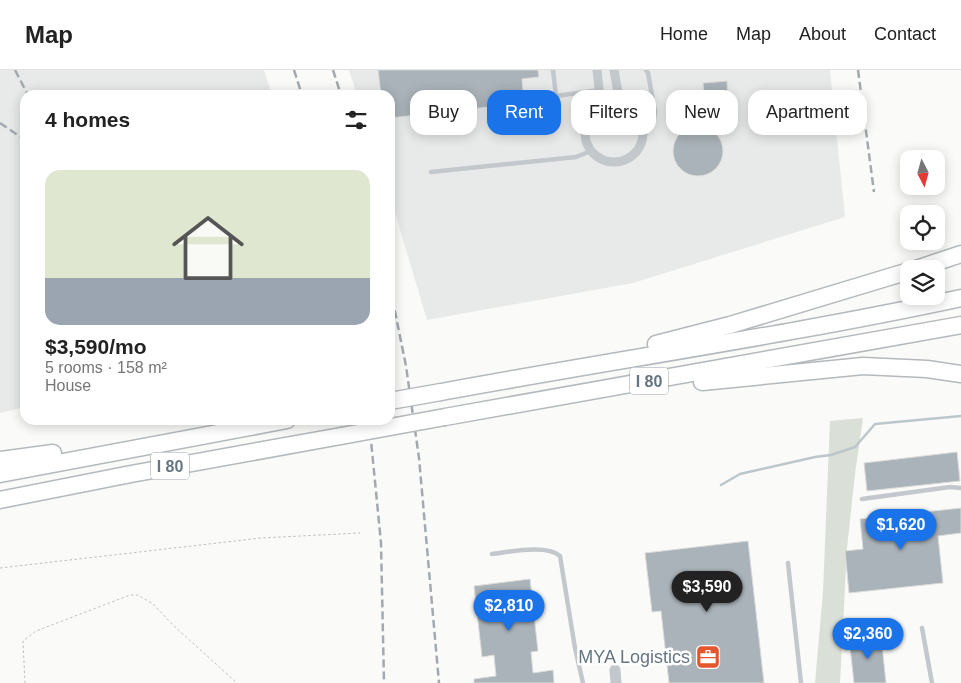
<!DOCTYPE html>
<html lang="en">
<head>
<meta charset="utf-8">
<style>
  body { margin:0; font-family:Arial,sans-serif; background:#f6f6f6; color:#222; height:100vh; display:flex; flex-direction:column; font-size:19px; white-space:nowrap }
  * { box-sizing:border-box; margin:0 }
  p { font-size:16px; color:#767676 }
  .icon { flex:none; width:28px; height:28px; fill:none; stroke:currentColor; stroke-width:2; stroke-linecap:round; stroke-linejoin:round }
  .map { position:relative; flex:1; overflow:hidden }
  .panel { position:absolute; left:20px; top:20px; width:375px; height:335px; display:flex; flex-direction:column; background:#fff; border-radius:15px; box-shadow:0 2px 12px #0003 }
  .panel>* { flex:none }
  .banner { position:absolute; left:410px; top:20px; width:475px; height:45px; display:flex; gap:10px }
  .needle { width:32px; rotate:174deg }
  .tools { position:absolute; left:900px; top:80px; display:grid; gap:10px }
  .tools a { display:grid; place-items:center; width:45px; height:45px; border-radius:10px; background:#fff; box-shadow:0 2px 12px #0003; font-size:25px }
  .price { position:absolute; translate:-50% -42px; padding:0 11px; border-radius:18px; background:#1a73e8; color:#fff; font-size:16px; line-height:32px; filter:drop-shadow(0 1px 2px #0008) }
  .price::after { content:''; position:absolute; left:50%; top:30px; width:15px; height:11px; margin-left:-8px; background:inherit; clip-path:polygon(0 0,100% 0,50% 100%) }
  .price.on { background:#222; color:#fff }
  ul { padding:0; list-style:none }
  li { display:grid; align-content:center; gap:10px; height:265px; padding:0 25px }
  li+li { border-top:1px solid #e0e0e0 }
  li span { display:grid; place-items:center; height:155px; border-radius:15px; color:#555 }
  li>.icon { margin-inline-start:auto }
  span .icon { width:90px; height:90px; fill:#fffc; stroke-width:1 }
  li b { font-size:21px }
  h2 { display:flex; justify-content:space-between; align-items:center; height:60px; padding:0 25px; font-size:21px }
  .pill { padding:0 18px; border-radius:15px; background:#fff; box-shadow:0 2px 12px #0003; font-size:18px; line-height:45px }
  .pill.on { background:#1a73e8; color:#fff }
  header { display:flex; align-items:center; gap:30px; box-sizing:border-box; height:70px; padding:0 25px; background:#fff; border-bottom:1px solid #e0e0e0 }
  header strong { font-size:24px }
  nav { display:flex; gap:28px; margin-inline-start:auto; font-size:18px }
  .map>svg:first-child { display:block }
  .built { fill:#e8e9e9 }
  .green { fill:#dadfd7 }
  .lines { fill:none; stroke-linecap:round; stroke-linejoin:round }
  .stream { stroke:#bbc7cb; stroke-width:2.5 }
  .building { fill:#aab3b9; stroke:#dcdcda }
  .motorway-casing { stroke:#b4b9bd; stroke-width:19 }
  .path { stroke:#bbbfc2; stroke-width:1; stroke-dasharray:2.5 2.5; stroke-linecap:butt }
  .service { stroke:#c3c8cc; stroke-width:4.5 }
  .minor { stroke:#c3c8cc; stroke-width:9 }
  .tertiary { stroke:#c3c8cc; stroke-width:11 }
  .motorway { stroke:#fff; stroke-width:16 }
  .rail { stroke:#a2aab0; stroke-width:2.5; stroke-dasharray:8 4; stroke-linecap:butt }
  .motorway-bridge-casing { stroke:#b4b9bd; stroke-width:19; stroke-linecap:butt }
  .motorway-bridge { stroke:#fff; stroke-width:16 }
  .labels { text-anchor:middle; stroke-width:5; stroke-linejoin:round; paint-order:stroke }
  .shield { fill:#fff; stroke:#939fa8; stroke-width:1 }
  .shield-label { font-size:16px; font-weight:bold; fill:#657683 }
  .poi-label { font-size:18px; fill:#657683; stroke:#fff; text-anchor:end }
</style>
</head>
<body>
<header>
<strong>Map</strong>
<nav><a>Home</a><a>Map</a><a>About</a><a>Contact</a></nav>
</header>
<div class="map">
<svg width="961" height="613" viewBox="0 0 961 613">
  <rect width="100%" height="100%" fill="#fafaf8"/>
  <g class="built">
    <path d="M0,0H264L272,25H25V337L0,343Z"/>
    <path d="M349,0H830L845,147L633,213L427,250L390,126V25H357Z"/>
  </g>
  <path class="green" d="M863,348L855,404L847,478L840,613H815L823,522L830,351Z"/>
  <g class="lines">
    <path class="stream" d="M721,415L740,404L815,387L831,385L855,377L875,354L961,346"/>
  </g>
  <g class="building">
    <path d="M378,0H538L539,7L522,9L524,33L390,48V25H381Z"/>
    <path d="M727,11L728,26L704,28L703,13Z"/>
    <circle cx="698" cy="81" r="25"/>
    <path d="M957,382L960,411L867,421L864,393Z"/>
    <path d="M961,438V463L938,466L943,513L849,523L845,481L863,479L860,449Z"/>
    <path d="M748,471L764,613H669L661,541L652,542L645,483Z"/>
    <path d="M530,509L538,581L531,582L533,603L553,600L554,613H474V609L496,606L494,585L482,587L474,516Z"/>
    <path d="M881,565L886,613H854L849,568Z"/>
  </g>
  <g class="lines">
    <defs>
      <g id="motorway">
        <path d="M916,199L961,184"/>
        <path d="M656,274L730,255L909,201"/>
        <path d="M702,312L863,296L927,299L961,304"/>
        <path d="M441,322C614,290 789,265 961,228"/>
        <path d="M445,347L961,255"/>
        <path d="M0,390L53,383"/>
        <path d="M0,404L287,350"/>
        <path d="M0,430L131,404L341,366"/>
      </g>
    </defs>
    <use href="#motorway" class="motorway-casing"/>
    <g class="path">
      <path d="M0,498L261,468L360,463"/>
      <path d="M25,613L23,571L36,561L130,525H138L153,534L174,556L237,613"/>
    </g>
    <g class="service">
      <path d="M553,0L556,26L599,20"/>
      <path d="M643,63L654,48L655,42L648,3L646,0"/>
      <path d="M431,102L576,87L591,81"/>
      <path d="M862,429L950,417L961,418"/>
      <path d="M492,484C509,482 547,474 560,486L575,578L583,613"/>
      <path d="M788,493L801,613"/>
      <path d="M922,558L932,613"/>
    </g>
    <g class="minor">
      <path d="M597,0L601,37"/>
      <path d="M614,0L620,34"/>
      <circle cx="614" cy="63" r="29"/>
    </g>
    <path class="tertiary" d="M615,600L616,613"/>
    <use href="#motorway" class="motorway"/>
    <g class="rail">
      <path d="M15,0L28,25"/>
      <path d="M294,0L302,25"/>
      <path d="M333,0L341,25"/>
      <path d="M858,0L874,122"/>
      <path d="M0,53L25,70"/>
      <path d="M390,217L406,296L419,388L439,613"/>
      <path d="M369,350L381,473L384,613"/>
    </g>
    <defs>
      <g id="motorway-bridge">
        <path d="M390,331L441,322"/>
        <path d="M341,366L445,347"/>
      </g>
    </defs>
    <use href="#motorway-bridge" class="motorway-bridge-casing"/>
    <use href="#motorway-bridge" class="motorway-bridge"/>
  </g>
  <defs>
    <symbol id="office-square" viewBox="-11 -11 22 22"><rect x="-9" y="-9" width="18" height="18" rx="4" fill="#e4572e" stroke="#fff"/><path d="M-6-3h4V-5.5h4V-3h4V5H-6ZM-1-4.5V-3h2v-1.5ZM-6 0V1H6V0Z" fill="#fff"/></symbol>
  </defs>
  <g fill-rule="evenodd">
    <use href="#office-square" x="694" y="573" width="28" height="28"/>
  </g>
  <g class="labels">
    <g class="shield">
      <rect x="630" y="297.5" width="38" height="27" rx="4"/>
      <rect x="151" y="382.5" width="38" height="27" rx="4"/>
    </g>
    <g class="shield-label">
      <text x="649" y="317">I 80</text>
      <text x="170" y="402">I 80</text>
    </g>
    <g class="poi-label">
      <text x="690" y="593">MYA Logistics</text>
    </g>
  </g>
</svg>
<div class="tools">
<a><svg class="needle" viewBox="-14 -14 28 28"><path d="M0-13l5 13h-10z" fill="#e53935"/><path d="M0 13l5-13h-10z" fill="#767676"/></svg></a>
<a><svg class="icon" aria-label="locate" viewBox="0 0 24 24"><circle cx="12" cy="12" r="6"/><path d="M12 2v4M12 18v4M2 12h4M18 12h4"/></svg></a>
<a><svg class="icon" aria-label="layers" viewBox="0 0 24 24"><path d="M12 4l9 5-9 5-9-5zM3 14l9 5 9-5"/></svg></a>
</div>
<b class="price" style="left:901px;top:481px">$1,620</b>
<b class="price on" style="left:707px;top:543px">$3,590</b>
<b class="price" style="left:509px;top:562px">$2,810</b>
<b class="price" style="left:868px;top:590px">$2,360</b>
<div class="banner">
<a class="pill">Buy</a>
<a class="pill on">Rent</a>
<a class="pill">Filters</a>
<a class="pill">New</a>
<a class="pill">Apartment</a>
</div>
<section class="panel">
<h2>4 homes<svg class="icon" aria-label="filters" viewBox="0 0 24 24"><path d="M4 7h16M4 17h16"/><circle cx="9" cy="7" r="2"/><circle cx="15" cy="17" r="2"/></svg></h2>
<ul>
<li><span style="background:linear-gradient(#dfe7d0 70%,#9aa5b1 0)"><svg class="icon" aria-label="home" viewBox="0 0 24 24"><path d="M3 11l9-7 9 7M6 9v11h12V9"/></svg></span><div><b>$3,590/mo</b><p>5 rooms · 158 m²</p><p>House</p></div></li>
</ul>
</section>
</div>
</body>
</html>
